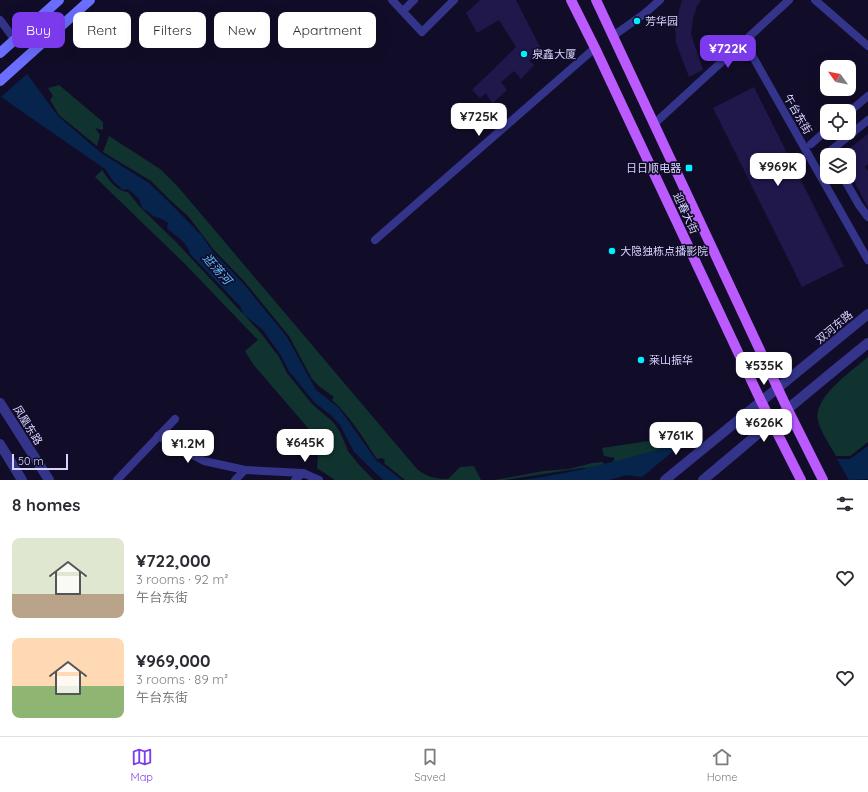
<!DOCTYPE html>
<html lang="en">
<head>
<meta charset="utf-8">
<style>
  body { margin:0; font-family:Quicksand,"Noto Sans SC",sans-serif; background:#f7f7f7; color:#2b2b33; height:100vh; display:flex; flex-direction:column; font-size:15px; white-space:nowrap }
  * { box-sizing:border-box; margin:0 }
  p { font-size:13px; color:#7c7c81 }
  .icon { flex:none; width:22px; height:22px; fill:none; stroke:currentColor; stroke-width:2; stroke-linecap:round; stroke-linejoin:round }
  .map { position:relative; height:480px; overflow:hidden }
  .details { display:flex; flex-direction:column; background:#fff; flex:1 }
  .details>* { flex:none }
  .hud { position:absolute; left:12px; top:12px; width:400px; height:36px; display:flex; gap:8px }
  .needle { width:26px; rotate:303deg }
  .tools { position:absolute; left:820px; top:60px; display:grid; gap:8px }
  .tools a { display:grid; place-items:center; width:36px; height:36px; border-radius:8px; background:#fff; box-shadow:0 4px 16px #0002; font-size:20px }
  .scale { position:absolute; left:12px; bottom:10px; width:56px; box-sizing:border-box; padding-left:4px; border:2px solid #d8d4ff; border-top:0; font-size:11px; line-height:14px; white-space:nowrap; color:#d8d4ff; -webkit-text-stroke:3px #110d28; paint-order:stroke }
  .price { position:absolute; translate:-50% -34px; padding:0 9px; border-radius:8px; background:#fff; color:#222; font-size:13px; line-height:26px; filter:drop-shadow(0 1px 2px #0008) }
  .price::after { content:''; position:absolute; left:50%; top:24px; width:12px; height:9px; margin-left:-6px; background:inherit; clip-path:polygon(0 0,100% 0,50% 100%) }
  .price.current { background:#7c3aed; color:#fff }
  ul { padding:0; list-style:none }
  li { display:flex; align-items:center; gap:12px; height:100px; padding:0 12px }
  li span { display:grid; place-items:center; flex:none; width:112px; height:80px; border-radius:8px; color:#555 }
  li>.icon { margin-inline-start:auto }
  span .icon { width:48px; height:48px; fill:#fffc; stroke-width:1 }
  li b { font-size:17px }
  h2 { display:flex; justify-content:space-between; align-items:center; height:48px; padding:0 12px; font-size:17px }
  .pill { padding:0 14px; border-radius:8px; background:#fff; box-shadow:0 4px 16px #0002; font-size:14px; line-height:36px }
  .pill.current { background:#7c3aed; color:#fff }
  .tabs { display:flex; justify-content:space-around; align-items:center; height:56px; border-top:1px solid #e1e1e2; background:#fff; font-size:11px; color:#7c7c81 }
  .tabs a { display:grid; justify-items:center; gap:2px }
  .tabs .current { color:#7c3aed }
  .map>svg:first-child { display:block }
  .green { fill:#103330 }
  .water { fill:#07244d }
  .building { fill:#20174b }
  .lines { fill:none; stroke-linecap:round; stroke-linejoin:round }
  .minor { stroke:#34348b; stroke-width:8 }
  .tertiary { stroke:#34348b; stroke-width:10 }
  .secondary { stroke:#6b6eff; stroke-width:10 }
  .primary { stroke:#bb5bff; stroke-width:10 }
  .poi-dot { fill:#00f0ff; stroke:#110d28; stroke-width:1.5 }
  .labels { text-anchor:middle; stroke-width:3.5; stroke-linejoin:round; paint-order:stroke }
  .poi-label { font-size:11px; fill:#d8d4ff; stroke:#110d28; text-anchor:start }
  .street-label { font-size:11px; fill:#d8d4ff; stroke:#110d28 }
  .water-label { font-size:12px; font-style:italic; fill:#62bdff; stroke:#110d28 }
</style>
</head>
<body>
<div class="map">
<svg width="868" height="480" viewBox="0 0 868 480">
  <rect width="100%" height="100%" fill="#110d28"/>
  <g class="green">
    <path d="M59,85L103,122V130L95,128L100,135L97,146L59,115L50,100L53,96L48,88Z"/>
    <path d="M109,136L160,169L179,188L417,469C427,477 435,479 448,479L460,467L474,466L481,480H405L384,463L385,460L382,458L377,459C363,438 351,417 332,400L334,397L319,386L312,379L289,336L244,281L214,250L188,216L170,200L151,181L103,152Z"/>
    <path d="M102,170C108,179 116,191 128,192L140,207L176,242L260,332L279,357L287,373L312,404L333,422L340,432L348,451L360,466L374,480H335L317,468L318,456L308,443L314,435L253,364L245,351L258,340L184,263L95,177Z"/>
    <path d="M868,357V442L850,456H836C830,445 821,433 818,420C813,397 852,371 868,357Z"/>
    <path d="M669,438L672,443L661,452L613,467L582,468L505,480H495L544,471L569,469L592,463L602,462L606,465L612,463L615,458L604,456L602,448Z"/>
  </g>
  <g class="water">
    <path d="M27,74L58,116L101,153L149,183L170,203L203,237L212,251L242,282L287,337L316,390L339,408L376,460L402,480H383L354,452L340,425L332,416L314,402L289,371L280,354L262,329L244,315L240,306L190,254C187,241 176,237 167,228L168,223L162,219L155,217L142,208L139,199L128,189L123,190L114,182L105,169L1,97Z"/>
    <path d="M683,443L642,477L626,475L609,480H522C577,473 630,457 683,443Z"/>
    <path d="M868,446V479L849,480L837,459H850Z"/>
  </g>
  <g class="building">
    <path d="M480,0H516L542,51L538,57L529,60L534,65L521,79L514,71L501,82L507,90L492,104L486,93L480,98L472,90L516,47L499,20L477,33L466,13Z"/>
    <path d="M682,0H701L697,6L693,18L691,34L703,70L689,77L676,43L675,26Z"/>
    <path d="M754,87L844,266L802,287L713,108Z"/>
    <path d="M868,134V164L865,167L868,171V208L849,171L850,148Z"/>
  </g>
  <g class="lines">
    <g class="minor">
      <path d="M392,0L422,32L454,0"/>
      <path d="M815,0L868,46"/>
      <path d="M405,9L414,0"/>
      <path d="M0,20L15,40"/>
      <path d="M613,36L644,14L660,0"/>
      <path d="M744,41L868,260"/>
      <path d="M849,112L868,96"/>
      <path d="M654,124L789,0"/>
      <path d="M811,144L827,130"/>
      <path d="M831,155L829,152L868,120"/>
      <path d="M843,177L859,205L868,217"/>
      <path d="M375,240L595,48"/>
      <path d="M158,436L204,461L245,470L235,480"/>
      <path d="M245,470L303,473"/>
      <path d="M117,480L175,419"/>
      <path d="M295,480L303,473L319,480"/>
    </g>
    <g class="tertiary">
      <path d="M0,403L49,480"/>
      <path d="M0,444L22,480"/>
      <path d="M665,480L868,314"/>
      <path d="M703,480C758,434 812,388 868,343"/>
    </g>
    <g class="secondary">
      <path d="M0,53L59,0"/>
      <path d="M0,81L90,0"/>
    </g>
    <g class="primary">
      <path d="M571,0L595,48L761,401L801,480"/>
      <path d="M596,0L787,408L823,480"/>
    </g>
  </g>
  <g class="poi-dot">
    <circle cx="637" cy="21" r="4"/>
    <circle cx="524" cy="54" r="4"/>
    <rect x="685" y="164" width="8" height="8" rx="2"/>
    <circle cx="612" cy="251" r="4"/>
    <circle cx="641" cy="360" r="4"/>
  </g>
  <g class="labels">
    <g class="poi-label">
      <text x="645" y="25">芳华园</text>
      <text x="532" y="58">泉鑫大厦</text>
      <text x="681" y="172" text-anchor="end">日日顺电器</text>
      <text x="620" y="255">大隐独栋点播影院</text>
      <text x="649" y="364">莱山振华</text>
    </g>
    <g class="street-label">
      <text transform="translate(798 114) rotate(60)" y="4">午台东街</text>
      <text transform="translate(686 213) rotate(65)" y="4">迎春大街</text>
      <text transform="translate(834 327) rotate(-40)" y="4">双河东路</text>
      <text transform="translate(28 425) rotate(58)" y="4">凤凰东路</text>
    </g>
    <g class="water-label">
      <text transform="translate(217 269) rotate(48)" y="4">逛荡河</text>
    </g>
  </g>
</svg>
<div class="tools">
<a><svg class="needle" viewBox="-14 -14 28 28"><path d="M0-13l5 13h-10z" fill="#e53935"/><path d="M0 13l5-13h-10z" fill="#7c7c81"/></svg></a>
<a><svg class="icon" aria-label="locate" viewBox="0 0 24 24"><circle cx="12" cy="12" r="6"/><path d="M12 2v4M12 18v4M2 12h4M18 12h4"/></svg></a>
<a><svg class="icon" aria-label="layers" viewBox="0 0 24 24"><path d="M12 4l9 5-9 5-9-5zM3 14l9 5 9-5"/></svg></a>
</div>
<div class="scale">50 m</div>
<b class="price current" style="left:728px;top:69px">¥722K</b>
<b class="price" style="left:479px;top:137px">¥725K</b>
<b class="price" style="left:778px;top:187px">¥969K</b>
<b class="price" style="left:764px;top:386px">¥535K</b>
<b class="price" style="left:764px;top:443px">¥626K</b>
<b class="price" style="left:676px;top:456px">¥761K</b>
<b class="price" style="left:305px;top:463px">¥645K</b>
<b class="price" style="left:188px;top:464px">¥1.2M</b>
<div class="hud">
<a class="pill current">Buy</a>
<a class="pill">Rent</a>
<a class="pill">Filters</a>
<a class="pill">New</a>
<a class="pill">Apartment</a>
</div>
</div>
<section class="details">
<h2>8 homes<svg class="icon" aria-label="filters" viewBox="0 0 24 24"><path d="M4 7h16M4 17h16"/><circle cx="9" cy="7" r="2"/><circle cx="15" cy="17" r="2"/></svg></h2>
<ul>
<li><span style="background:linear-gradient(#dfe7d0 70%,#b9a48a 0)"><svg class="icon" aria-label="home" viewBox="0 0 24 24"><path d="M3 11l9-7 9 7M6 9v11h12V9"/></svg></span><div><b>¥722,000</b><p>3 rooms · 92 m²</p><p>午台东街</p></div><svg class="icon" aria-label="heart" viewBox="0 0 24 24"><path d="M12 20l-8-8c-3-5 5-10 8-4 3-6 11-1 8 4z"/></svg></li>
<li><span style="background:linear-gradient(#ffd9b3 60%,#8fb573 0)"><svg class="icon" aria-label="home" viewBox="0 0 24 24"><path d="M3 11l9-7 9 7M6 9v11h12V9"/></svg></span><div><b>¥969,000</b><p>3 rooms · 89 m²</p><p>午台东街</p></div><svg class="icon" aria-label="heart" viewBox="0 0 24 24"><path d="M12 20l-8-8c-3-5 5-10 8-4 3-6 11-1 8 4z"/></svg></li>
</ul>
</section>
<nav class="tabs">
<a class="current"><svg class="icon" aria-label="map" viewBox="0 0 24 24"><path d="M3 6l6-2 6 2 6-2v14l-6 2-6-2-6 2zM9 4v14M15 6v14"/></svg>Map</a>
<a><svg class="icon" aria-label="saved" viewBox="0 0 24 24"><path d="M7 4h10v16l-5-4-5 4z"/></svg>Saved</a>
<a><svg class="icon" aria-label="home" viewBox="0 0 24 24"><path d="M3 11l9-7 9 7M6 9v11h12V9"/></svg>Home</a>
</nav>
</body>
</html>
